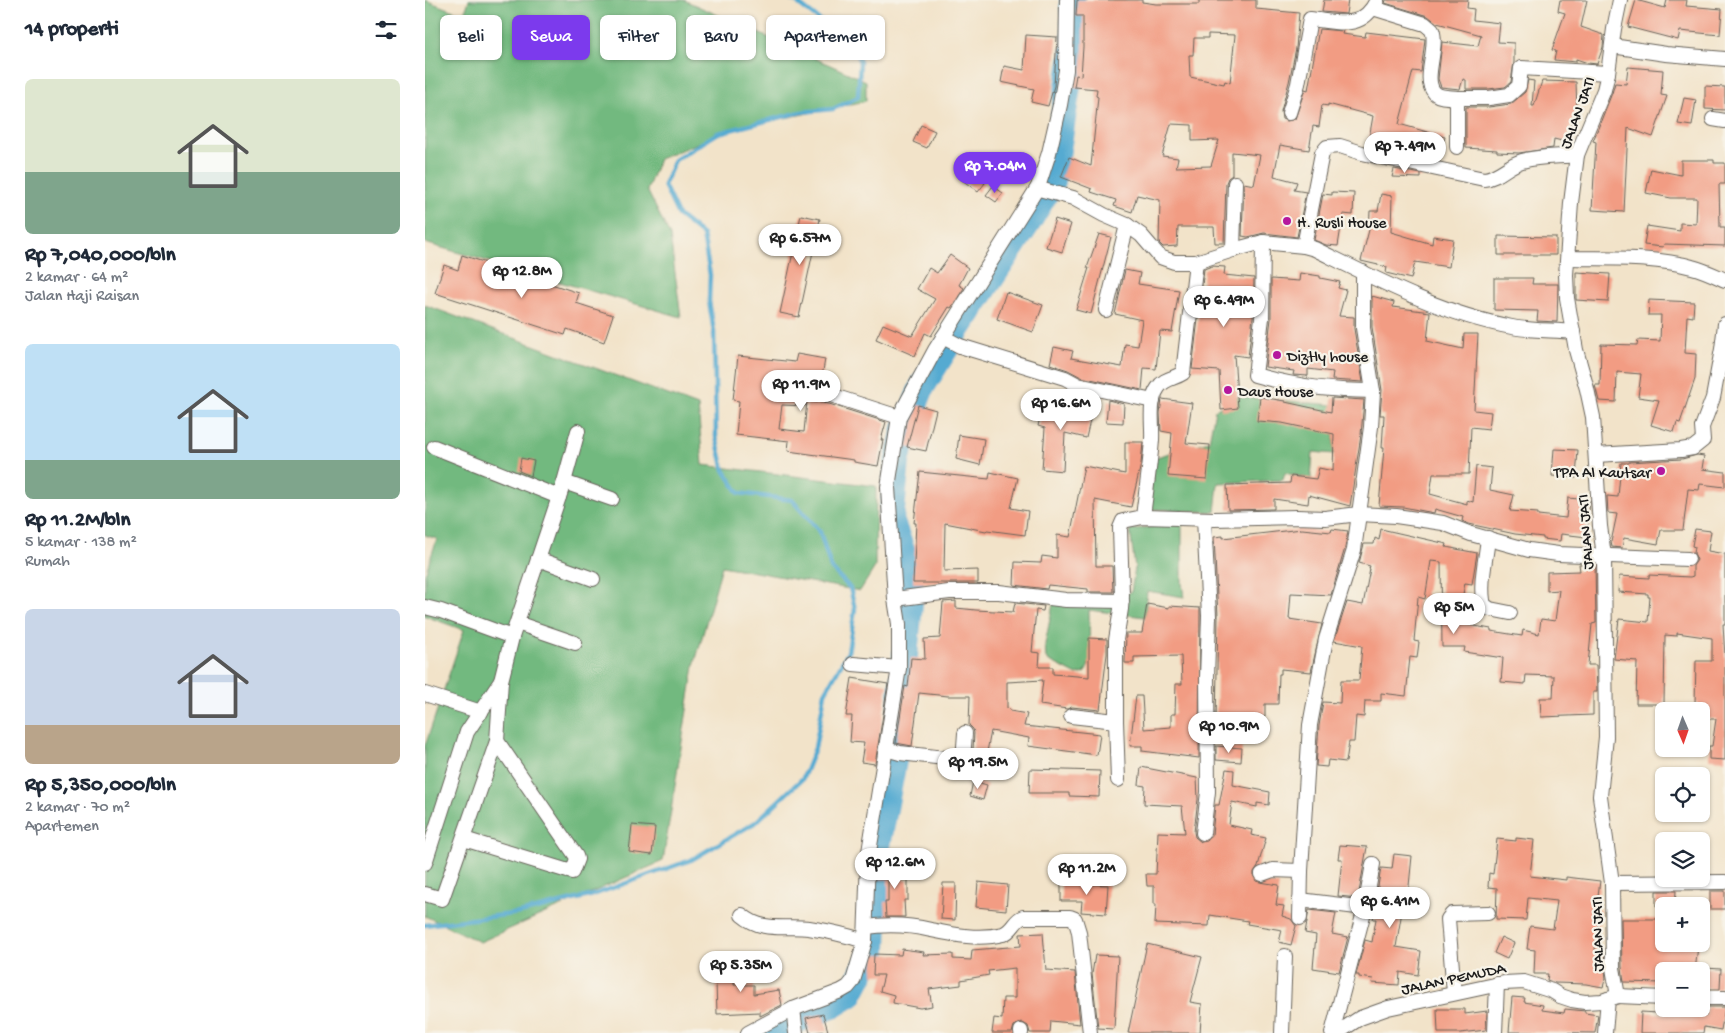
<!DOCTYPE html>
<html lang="id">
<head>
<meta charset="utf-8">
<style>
  body { margin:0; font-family:"Gochi Hand",sans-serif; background:#f2f2f3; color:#1f2937; height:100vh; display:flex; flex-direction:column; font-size:19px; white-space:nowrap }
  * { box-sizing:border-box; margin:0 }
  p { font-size:16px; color:#747a83 }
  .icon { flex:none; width:28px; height:28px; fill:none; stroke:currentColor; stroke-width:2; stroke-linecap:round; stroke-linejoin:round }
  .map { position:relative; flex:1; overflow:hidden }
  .panel { display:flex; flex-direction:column; background:#fff; width:425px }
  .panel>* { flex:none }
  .guide { position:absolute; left:15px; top:15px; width:475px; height:45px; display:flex; gap:10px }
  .needle { width:32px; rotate:178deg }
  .controls { position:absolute; left:1230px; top:702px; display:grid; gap:10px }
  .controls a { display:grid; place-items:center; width:55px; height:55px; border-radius:8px; background:#fff; box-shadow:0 1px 4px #0004; font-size:25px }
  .price { position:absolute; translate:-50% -42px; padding:0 11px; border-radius:18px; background:#fff; color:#222; font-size:16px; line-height:32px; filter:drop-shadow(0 1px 2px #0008) }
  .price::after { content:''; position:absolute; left:50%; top:30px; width:15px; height:11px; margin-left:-8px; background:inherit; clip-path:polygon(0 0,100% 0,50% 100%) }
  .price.active { background:#7c3aed; color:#fff }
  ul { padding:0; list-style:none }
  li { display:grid; align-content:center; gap:10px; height:265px; padding:0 25px }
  li span { display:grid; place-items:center; height:155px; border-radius:8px; color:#555 }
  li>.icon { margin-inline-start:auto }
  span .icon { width:90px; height:90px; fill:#fffc; stroke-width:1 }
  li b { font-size:21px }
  h2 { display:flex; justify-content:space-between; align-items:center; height:60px; padding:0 25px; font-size:21px }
  .tag { padding:0 18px; border-radius:8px; background:#fff; box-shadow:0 1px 4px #0004; font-size:18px; line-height:45px }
  .tag.active { background:#7c3aed; color:#fff }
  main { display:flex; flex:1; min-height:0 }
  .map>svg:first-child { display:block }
  .forest { fill:#72b97f; stroke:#476a4e }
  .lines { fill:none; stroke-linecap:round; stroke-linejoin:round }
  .stream { stroke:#55aad1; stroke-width:4.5 }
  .river { stroke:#55aad1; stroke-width:26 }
  .building { fill:#f29c83; fill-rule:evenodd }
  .street-casing { stroke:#676259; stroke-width:16 }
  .street { stroke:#fff; stroke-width:14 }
  .poi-dot { fill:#b5179e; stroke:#f7f3e8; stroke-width:2 }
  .labels { text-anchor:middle; stroke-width:4.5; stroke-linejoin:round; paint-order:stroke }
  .street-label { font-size:16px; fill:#1c1c1c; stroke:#f7f3e8 }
  .poi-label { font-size:16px; fill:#1c1c1c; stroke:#f7f3e8; text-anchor:start }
</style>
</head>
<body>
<main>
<section class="panel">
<h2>14 properti<svg class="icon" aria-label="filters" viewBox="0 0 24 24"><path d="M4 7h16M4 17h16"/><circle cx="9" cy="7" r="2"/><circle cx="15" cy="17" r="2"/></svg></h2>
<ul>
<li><span style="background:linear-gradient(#dfe7d0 60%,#7fa58c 0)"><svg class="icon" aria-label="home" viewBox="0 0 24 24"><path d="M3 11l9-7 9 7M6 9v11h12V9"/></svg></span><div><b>Rp 7,040,000/bln</b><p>2 kamar · 64 m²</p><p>Jalan Haji Raisan</p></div></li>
<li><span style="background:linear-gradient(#bfe0f5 75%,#7fa58c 0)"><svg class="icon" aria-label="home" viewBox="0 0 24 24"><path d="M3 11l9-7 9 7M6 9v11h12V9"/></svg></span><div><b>Rp 11.2M/bln</b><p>5 kamar · 138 m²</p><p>Rumah</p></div></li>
<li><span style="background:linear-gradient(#c9d6e8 75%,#b9a48a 0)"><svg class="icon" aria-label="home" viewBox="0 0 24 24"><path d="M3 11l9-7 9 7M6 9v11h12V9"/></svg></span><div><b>Rp 5,350,000/bln</b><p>2 kamar · 70 m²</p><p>Apartemen</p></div></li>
</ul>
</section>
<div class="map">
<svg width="1300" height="1033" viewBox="0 0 1300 1033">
  <rect width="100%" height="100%" fill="#f7f3e8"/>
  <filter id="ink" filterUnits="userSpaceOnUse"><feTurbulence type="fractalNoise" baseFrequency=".02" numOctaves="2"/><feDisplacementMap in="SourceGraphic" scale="10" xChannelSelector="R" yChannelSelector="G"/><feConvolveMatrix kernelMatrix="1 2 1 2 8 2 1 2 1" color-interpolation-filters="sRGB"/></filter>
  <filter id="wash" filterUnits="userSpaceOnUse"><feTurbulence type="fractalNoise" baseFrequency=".0096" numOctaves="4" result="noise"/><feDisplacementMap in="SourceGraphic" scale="20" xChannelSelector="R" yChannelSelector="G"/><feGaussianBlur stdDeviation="1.12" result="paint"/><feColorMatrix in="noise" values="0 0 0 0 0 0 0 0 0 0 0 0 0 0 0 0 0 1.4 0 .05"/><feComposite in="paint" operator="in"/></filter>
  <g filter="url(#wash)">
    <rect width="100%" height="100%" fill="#f2e3c9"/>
    <g class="forest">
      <path d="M0,0L39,15L44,0H259L441,81V101L307,129L234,159L222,190L245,236L256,317L0,243Z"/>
      <path d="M0,305L273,406L278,465L451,486L450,567L435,591L297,566L269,666L238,861L55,942L0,916V746L39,630L0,616V574L12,539L0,535Z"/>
      <path d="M813,397L909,405V454L888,452L886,479L860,473L858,480L793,483L790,512L723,509L725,459L784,441L790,410Z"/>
      <path d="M757,522V583L759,597L722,591L720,617L664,610L665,662L660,673L652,675L621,659L620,644L628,604L684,598L706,592L710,568L705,530Z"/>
    </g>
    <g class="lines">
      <path class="stream" d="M0,925L95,913L168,895L266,860L331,822L378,778L390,748L400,693L423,652L430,609L425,588L406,568L395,532L367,500L314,493L299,470L291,437L289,332L284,301L285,275L278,235L253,215L239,185L250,160L293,133L376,112L408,109L433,97L435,62L423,35L397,22L370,1L365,0"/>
      <path class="river" d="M342,1033L407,1006L425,995L449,950L452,851L471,750L485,604L486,587L479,556L466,520L472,462L480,429L497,387L531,332L603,223L628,181L650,43L647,0"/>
    </g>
    <g id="blocks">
      <g class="building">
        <path d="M652,0H717V2L731,4H774V0H831V9L874,13L871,48L864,82L856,111L857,119L862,121L870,119L880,89L883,90L894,29L918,31L917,34L940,37L941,32L1000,39L996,72L988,71L974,124L1020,137L1013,160L973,152V150L943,144L948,116L903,104V106L897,105L894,127L888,126L884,150L855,145L849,176L872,182L869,190L881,192L872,237L839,233L823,237L817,236L819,183L829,185L835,155L807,152V175L803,178L801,183L799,243H790L789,227H753L752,246L738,247L734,243L735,200L712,195L707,212L689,206L691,200L666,192L667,189L636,177L644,157L666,166L673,97L671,96L672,89L649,87L651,75L656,76L658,47V16H651ZM783,34L810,35L805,83L800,81L799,84L765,77L764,55H768L769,38H783ZM746,124L767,125V141L794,140L786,166L751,167L753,158L737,156Z"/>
        <path d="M899,0H923L921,14L897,12Z"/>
        <path d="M961,0H1043L1042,8L1049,9L1048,20L1075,23L1073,42L1089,43V62L1086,82L1080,87L1063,89H1041V80L1038,79L1035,89L1016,87L1013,79L1017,42L1053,46L1056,35L1012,23L1003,16L960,3Z"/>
        <path d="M1135,0H1162L1156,27L1179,35L1178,47L1172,64L1163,63L1151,59V62L1129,60L1131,51L1127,50L1140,13L1133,11Z"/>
        <path d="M1211,0L1240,8L1242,0H1262L1261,6L1297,9L1295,35L1255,31L1253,40L1203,27Z"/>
        <path d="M601,35L632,37L629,86L623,106L606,102L609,89L576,82L579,66L599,70Z"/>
        <path d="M1203,67L1238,70L1236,95L1242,96L1228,137L1203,128L1199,212L1167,210L1171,142L1168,141L1187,93L1190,83L1201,84Z"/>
        <path d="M1103,80L1109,81L1107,106H1109L1117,81L1151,82L1152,114H1149L1141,142L1129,139L1128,148L1094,153L1072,152V150L1041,148V107H1064L1086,104L1100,92Z"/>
        <path d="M1280,86L1300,87V110L1280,109Z"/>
        <path d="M1259,98L1271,100L1267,126L1253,124Z"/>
        <path d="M496,125L510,131L502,148L488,142Z"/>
        <path d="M1256,160H1289V163H1300V184H1294L1295,227H1300V246L1239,244L1238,247L1219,245L1222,226L1255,231V223L1271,224L1272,198H1246L1221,193L1226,169L1256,175Z"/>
        <path d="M539,167L560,183L553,192L532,176Z"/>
        <path d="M969,169L996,174V178L967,177Z"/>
        <path d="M568,186L578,193L571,202L561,195Z"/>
        <path d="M907,192L929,193L928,215L918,214L913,246L901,245L889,240L898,194L907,195Z"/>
        <path d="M956,194L967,196L966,232L1007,244L1008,236L1028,239L1024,267L990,262L986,279L961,273L962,267L936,261L944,230L945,211H953Z"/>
        <path d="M376,215L395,219L374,317L355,313Z"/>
        <path d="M630,219L646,224L637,252L621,247Z"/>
        <path d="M674,234L686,237L666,314L651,310L664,268H662Z"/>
        <path d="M1073,236L1131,237V255H1073Z"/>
        <path d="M37,255L154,293L151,303L188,315L179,342L142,329L140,335L10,293L19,265L33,270Z"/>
        <path d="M525,255L543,268L534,285L539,288L526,308L524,307L506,336L500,333L490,356L451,339L458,324L487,336L510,299L492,289L504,268L512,273Z"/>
        <path d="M787,266L800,267L799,275L829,278L828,317L823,357L809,355L813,408L796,410L794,371L767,369L779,269Z"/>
        <path d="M700,270L715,273L713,284L754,290L747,332L735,331L731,369L719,368L717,390L656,377L643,370L625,364L629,347L648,351L646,358L697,367L700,344L713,346L717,320L690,314Z"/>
        <path d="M1151,272L1185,274L1183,302L1151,300Z"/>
        <path d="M875,273L895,276V278L915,282L913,288L921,290L914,316L929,317V329L938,382L907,380L908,372L883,369V376L868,375L869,371L840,367L846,319V279L874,281Z"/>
        <path d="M1069,278H1108L1107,284H1133L1132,322L1112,321L1113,311L1069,310Z"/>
        <path d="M581,292L618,305L608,332L572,319Z"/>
        <path d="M947,296L969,302L968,307L1005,312L1002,341L1038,349L1039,334H1053L1049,410L1066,412L1064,429L1046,427L1044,474H1008L1005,494L1042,504V500L1048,502L1051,466L1067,468L1065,490L1089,495L1085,511L1113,513V515L1141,518L1143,498L1165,500L1162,537L1136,534L1135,541L1118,539V537L1090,534L1044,524L1037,521L1038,517L1010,509L1009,513L978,507L954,506L959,448H957L959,415H955L957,390L947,327Z"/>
        <path d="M1224,300L1269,302L1268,317L1262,316L1260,353L1271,354L1270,379L1255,423L1252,422L1249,432L1226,425L1234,400L1213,397L1216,374L1192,372L1191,402L1174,401L1170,385H1175L1176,344L1212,345L1213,340L1235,341L1236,315H1223Z"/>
        <path d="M372,354L400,359L397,377L382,374L380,406L357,405L354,429L379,432L382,401L404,404L461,422L456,440H458L453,466L429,462V460L363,451L364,441L311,435L314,401L308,400L313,356L370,362Z"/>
        <path d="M835,397L860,401V402L906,412L907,398L939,400L936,435L925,506L884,495L883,504L849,499V509L803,510L802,485L865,483L866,476L891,479L894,468L908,471L909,434L857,423L832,421Z"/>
        <path d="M737,399L767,403L761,443L785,445L782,479L743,476L747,433L736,431L735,413Z"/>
        <path d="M619,400L667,412L661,438L640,433L638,471L617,469L620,428L613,426Z"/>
        <path d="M683,400L699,404L698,423L681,422Z"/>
        <path d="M493,405L511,410L501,451L482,447Z"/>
        <path d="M534,435L559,439L555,465L531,459Z"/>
        <path d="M700,442H718L716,464L706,507L670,500L671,566H687L688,592H663V589L623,585L622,589L589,585L590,562L616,563L617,556L632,558V535L645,537L659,466L700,474Z"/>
        <path d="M1129,449L1153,450L1151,478L1127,476Z"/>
        <path d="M1272,455L1279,456L1277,469L1300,472V487L1275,484L1274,490L1263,489L1258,530H1236L1233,544L1199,538L1197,548L1187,547L1186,542L1192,514L1183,513L1182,496L1193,497L1196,463H1204V462L1257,459Z"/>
        <path d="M96,458L109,461L106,476L94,471Z"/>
        <path d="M495,472L564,479L565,472L593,478L586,508L603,511L600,535L562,530L561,531L520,523L519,571L553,570V583H488L491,523H489Z"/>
        <path d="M877,529L906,532L907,529L923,531L920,548L906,595L866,593L864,619L897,624L886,672L856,669V674H854L853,704H840V717L803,720V723L791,722L793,616L789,537L798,536V538Z"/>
        <path d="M956,529L1022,544L1021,547L1052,553L1047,584L1040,583L1033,623L1066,629V631L1097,636L1098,630L1114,634L1116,619L1130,621L1134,590L1122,591V572L1155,571L1154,564H1170L1171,623L1167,624L1163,665H1171L1172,692H1168V715L1116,717L1115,698H1128L1129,676L1101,675L1100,684L1076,682L1078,658L1039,652L1040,647H1017L1016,562L1006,561L1000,599L993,597L989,641L994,642L992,658L985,657L981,696L956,693V701H940L939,717L931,716L929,742H924L921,762L903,760L902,767L891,766L894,726L898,702L915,703L916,680H934L937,646L909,641L922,602L938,605L945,569H944L945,566L934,563L939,544H949L950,538L954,540Z"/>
        <path d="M1270,529L1286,531L1283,551L1300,554V624H1298L1300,657V760L1284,759V746H1287L1291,719H1276V711H1273V703H1270L1271,661H1287V638L1252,633V636L1240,635L1239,704H1211L1212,661L1189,659L1194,619L1223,622L1225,597H1223V594L1193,592L1194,576L1224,578V575L1265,577L1268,576V566L1272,560L1269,553L1270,547L1267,546Z"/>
        <path d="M531,601V608L551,610L588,612L590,603L619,606L618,611L611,610L607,652L615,653L614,667H628V674L664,677V638L682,639V654L675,710L647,707L642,709L615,705L618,680L582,682V708L585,709V711L602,714L599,726L675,734L672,755L603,746L604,738L566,731L562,752L548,750L549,733L548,729L544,725L545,696H523L494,693L487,746L471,743L480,686L483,687L486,658L500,659L499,639L515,638L518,602Z"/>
        <path d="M722,604L744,608V606L775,608L774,758L717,751V746H705L711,696H717L719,729L746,727V714H750L751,684H757L756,656L709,657V663H700L701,633H717Z"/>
        <path d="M427,678L463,684L450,764L436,762L439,743L425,742L427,716H421Z"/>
        <path d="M791,746L817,748L816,762L791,760Z"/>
        <path d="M716,767L772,778L773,799L769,832L770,837L776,842L782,841L787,835L790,805H794L801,769L809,770L808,785L845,792L844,805L832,803V807L807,802L804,825L827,830L826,835L841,838L833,866L829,872V877L831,881L835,882L854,885L851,905L859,906L857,916L866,919L871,926L866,945L854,942L857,930L822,924L823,921L785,915L784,926L730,924L731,904H729V886H722L721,874H731L733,832L760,833L757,806L719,804L720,786L714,785Z"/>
        <path d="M605,769L675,771L674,797L644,796V793H604Z"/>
        <path d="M548,781L562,785L558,800L545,796Z"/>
        <path d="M207,825L230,827L227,855L204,852Z"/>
        <path d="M1091,838L1109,840L1105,876L1141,880V877L1175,881L1171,910H1175L1170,950L1179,952L1181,980H1180L1178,987L1161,984L1130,983L1122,980L1123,974H1109L1110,950L1102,949L1105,926L1128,929L1132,901L1103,898L1101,920L1071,919L1072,888L1063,887L1064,873L1068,874L1072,839L1091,841Z"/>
        <path d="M915,845L942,847L933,898L913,896L917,859H913Z"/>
        <path d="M969,854L987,856L982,906L978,905L971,947L996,951L993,975L975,972L974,985L947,983L948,979L934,977V975H931L940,940L947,942L951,919H948L951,905H950L956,868L967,869Z"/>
        <path d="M454,865H478V880H483V900H479L480,917H461L460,902H463V879H454Z"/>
        <path d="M553,882L583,885L581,910L551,907Z"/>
        <path d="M518,883H531L530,920L516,919Z"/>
        <path d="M636,883L683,885L681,914L656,912L657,901H636Z"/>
        <path d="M1231,891H1251L1250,906H1231Z"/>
        <rect x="1285" y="891" width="15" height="18"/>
        <path d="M884,910L911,913L907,934L923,937L914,972L888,968L891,935L880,933Z"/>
        <path d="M1196,919H1239V944L1273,946L1270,971H1237L1238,983L1199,982L1197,967Z"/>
        <path d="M618,933L621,970L650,972L655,1024L626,1021L625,1033H605L603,1026L596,1022L589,1026L587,1033H567L569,1018L577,1019L578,998H590V968L563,971L564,975L536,980V985L504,989L507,1006L495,1008L468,1003L469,995L455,991L459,975H448L449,954L476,955L477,949L499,952L498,955L528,954V959L546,960L547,950L596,946L595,934Z"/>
        <path d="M1076,937L1089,943L1082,959L1069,953Z"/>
        <path d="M722,944L777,957L765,1002L777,1004L775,1033H703Z"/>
        <path d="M670,955L693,956L689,1029L673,1028L667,974Z"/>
        <path d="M290,960L310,961L309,985H329V994L354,990L357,1005L335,1016V1012L292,1014L291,982L289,981Z"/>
        <path d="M1280,968L1296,969L1295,989H1284V988L1279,987Z"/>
        <path d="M1087,997L1100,998L1099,1002L1118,1005L1117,1010L1139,1013L1140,1009L1160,1011V1013L1173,1015L1170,1033L1084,1032Z"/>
        <path d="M1282,1007H1300L1296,1030L1279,1027L1278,1033H1215L1216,1012L1281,1016Z"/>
        <path d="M1012,1009H1040V1014L1062,1011L1061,1030L1035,1033H1013Z"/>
        <path d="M398,1014L403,1031L385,1033L381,1018Z"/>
      </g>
    </g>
  </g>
  <g filter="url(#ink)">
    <use href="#blocks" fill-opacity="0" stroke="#676259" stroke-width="1"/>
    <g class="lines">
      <defs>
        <g id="street">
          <path d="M948,8L1000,24L1007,30C1014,47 997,79 1009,92C1013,98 1025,97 1032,98"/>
          <path d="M1187,46L1241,54L1300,59"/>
          <path d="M864,113L873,84L885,19C914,22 937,31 952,0"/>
          <path d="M1288,119L1300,121"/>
          <path d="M1032,147V98H1064L1084,95L1094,86L1096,68L1183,73"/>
          <path d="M613,187L618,190L648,198L679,215L702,225L716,235L735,257L749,262H771L808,250L838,242L879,246L890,249C953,280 1017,314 1087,327C1107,331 1128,330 1148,332"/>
          <path d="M838,242L837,318L830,375C869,386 908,391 948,391"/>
          <path d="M879,246L897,153L902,147L915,146L937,153L1059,179C1073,178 1083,165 1097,161C1114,156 1134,157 1152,155"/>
          <path d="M808,250L810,183"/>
          <path d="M1143,258C1183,259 1228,256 1267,267C1279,270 1289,275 1300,280"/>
          <path d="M681,310L702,225"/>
          <path d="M518,337L535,346L640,378L653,385L728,401"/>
          <path d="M390,390L474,417"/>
          <path d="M9,447L134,497"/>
          <path d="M1171,455L1256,450L1268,448L1278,440L1277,427L1288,398L1297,349L1300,324"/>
          <path d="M139,482L187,499"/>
          <path d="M718,517C721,491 725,466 727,440C728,424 723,402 733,388C739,378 749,379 758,373L771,262"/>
          <path d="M1063,538C1061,559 1054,585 1059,605L1065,609L1085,613"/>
          <path d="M113,559L168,579"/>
          <path d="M470,599L524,592H574L641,600L697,601"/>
          <path d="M0,607L16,611L87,637L139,482L153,431"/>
          <path d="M92,623L150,643"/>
          <path d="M428,664L474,668"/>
          <path d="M76,681L87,637"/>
          <path d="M0,694L56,712"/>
          <path d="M646,716L691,721"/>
          <path d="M461,749L475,753L538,760L572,770"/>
          <path d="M538,760L540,733"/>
          <path d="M693,780L691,721V640L696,609L697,596L695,528L698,521L718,517L789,519L872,517L900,518L934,514L971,516L1018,523L1046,534L1104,550L1133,554L1263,559"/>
          <path d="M778,833L783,792L782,677L784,616L779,519"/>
          <path d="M39,839L143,871L147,872L152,859L151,856L72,741"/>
          <path d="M0,863L42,732L76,681L72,741L17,899L0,894"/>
          <path d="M837,874L848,870L876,871"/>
          <path d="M1187,883L1300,882"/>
          <path d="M875,900L940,908"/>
          <path d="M317,915C338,933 359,925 384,928C403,931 421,935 440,941"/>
          <path d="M875,918L876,871L885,725L901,639L929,550L946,427L948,391L938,328V272"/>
          <path d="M441,927C463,924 485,925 506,930C530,935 554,940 578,934C588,931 589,920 598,917H645L650,919L654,932L665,1033"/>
          <path d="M1029,993L1023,919L1027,914L1063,913"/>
          <path d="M1193,996L1239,998"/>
          <path d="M1276,998H1300"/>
          <path d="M368,1009L371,1033"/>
          <path d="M323,1033L368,1009L416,991L423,987L428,981L440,941L443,858L474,668V624L470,599L463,487L474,417L510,350L613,187L624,153L635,105L641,70L642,0"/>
          <path d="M596,1033V1031"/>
          <path d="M857,1033L860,956"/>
          <path d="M907,1033L940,908L948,864"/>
          <path d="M912,1033L935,1018L963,1008L1079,983L1099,982L1127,991L1135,996L1147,1000L1160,1002L1177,1001L1193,996L1188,968L1187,883L1175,796L1181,737L1179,556L1175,526L1168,417L1162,389L1151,350L1142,298L1141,275L1146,203L1152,155L1179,90L1183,73L1189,29L1195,0"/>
          <path d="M1070,1033L1072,984"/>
          <path d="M1180,1033L1183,999"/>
        </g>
      </defs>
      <use href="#street" class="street-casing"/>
      <use href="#street" class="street"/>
    </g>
  </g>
  <g class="poi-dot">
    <circle cx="862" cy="221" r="5"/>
    <circle cx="852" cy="355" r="5"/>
    <circle cx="803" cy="390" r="5"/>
    <circle cx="1236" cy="471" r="5"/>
  </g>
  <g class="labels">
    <g class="street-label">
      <text transform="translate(1151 112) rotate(-70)" y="6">JALAN JATI</text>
      <text transform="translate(1159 532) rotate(-94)" y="6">JALAN JATI</text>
      <text transform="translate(1171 934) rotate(-91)" y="6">JALAN JATI</text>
      <text transform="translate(1028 977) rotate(-12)" y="6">JALAN PEMUDA</text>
    </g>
    <g class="poi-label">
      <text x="872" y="227">H. Rusli House</text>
      <text x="862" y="361">Diztly house</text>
      <text x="813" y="396">Daus House</text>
      <text x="1226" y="477" text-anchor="end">TPA Al Kautsar</text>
    </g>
  </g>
</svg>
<div class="controls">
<a><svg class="needle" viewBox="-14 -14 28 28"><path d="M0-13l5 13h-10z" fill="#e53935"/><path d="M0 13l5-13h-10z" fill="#747a83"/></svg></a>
<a><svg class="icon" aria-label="locate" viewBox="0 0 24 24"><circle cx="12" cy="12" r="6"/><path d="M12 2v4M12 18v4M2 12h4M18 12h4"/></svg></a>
<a><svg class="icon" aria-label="layers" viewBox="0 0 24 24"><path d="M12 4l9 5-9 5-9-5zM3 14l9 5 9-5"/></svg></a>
<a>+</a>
<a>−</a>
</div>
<b class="price" style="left:980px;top:174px">Rp 7.49M</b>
<b class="price active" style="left:570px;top:194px">Rp 7.04M</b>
<b class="price" style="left:375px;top:266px">Rp 6.57M</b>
<b class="price" style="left:97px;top:299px">Rp 12.8M</b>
<b class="price" style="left:799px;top:328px">Rp 6.49M</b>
<b class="price" style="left:376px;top:412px">Rp 11.9M</b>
<b class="price" style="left:636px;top:431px">Rp 16.6M</b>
<b class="price" style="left:1029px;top:635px">Rp 5M</b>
<b class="price" style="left:804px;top:754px">Rp 10.9M</b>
<b class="price" style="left:553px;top:790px">Rp 19.5M</b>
<b class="price" style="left:470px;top:890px">Rp 12.6M</b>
<b class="price" style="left:662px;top:896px">Rp 11.2M</b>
<b class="price" style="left:965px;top:929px">Rp 6.41M</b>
<b class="price" style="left:316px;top:993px">Rp 5.35M</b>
<div class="guide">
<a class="tag">Beli</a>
<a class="tag active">Sewa</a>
<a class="tag">Filter</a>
<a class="tag">Baru</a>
<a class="tag">Apartemen</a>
</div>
</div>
</main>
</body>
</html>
